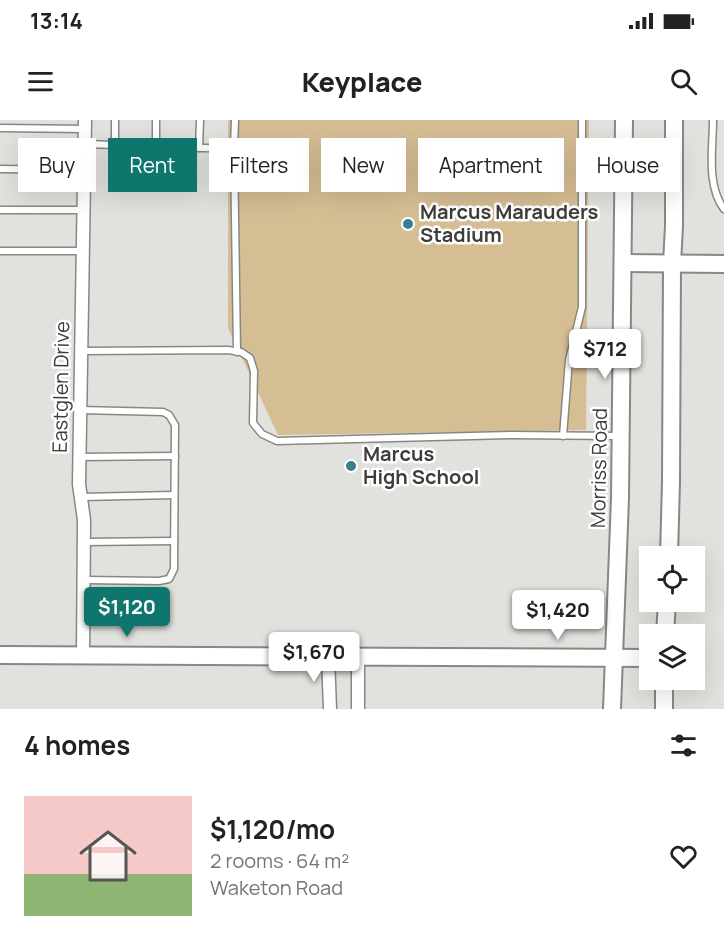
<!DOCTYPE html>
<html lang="en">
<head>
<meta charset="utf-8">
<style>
  body { margin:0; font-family:Manrope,sans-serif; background:#f6f6f6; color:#222; height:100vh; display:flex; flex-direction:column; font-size:22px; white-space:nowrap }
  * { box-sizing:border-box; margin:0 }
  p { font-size:20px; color:#767676 }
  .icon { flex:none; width:33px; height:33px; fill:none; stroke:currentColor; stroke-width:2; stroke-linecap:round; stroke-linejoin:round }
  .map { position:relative; height:589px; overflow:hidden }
  .details { display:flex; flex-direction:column; background:#fff; flex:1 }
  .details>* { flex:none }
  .guide { position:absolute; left:18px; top:18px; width:688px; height:54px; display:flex; gap:12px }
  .controls { position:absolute; left:639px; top:426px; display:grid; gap:12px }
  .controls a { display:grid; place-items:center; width:66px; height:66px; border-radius:0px; background:#fff; box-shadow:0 6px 24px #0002; font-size:30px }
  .price { position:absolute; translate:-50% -51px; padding:0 14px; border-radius:6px; background:#fff; color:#222; font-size:20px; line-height:39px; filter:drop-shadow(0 2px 3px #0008) }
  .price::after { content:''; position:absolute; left:50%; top:36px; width:18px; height:14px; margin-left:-9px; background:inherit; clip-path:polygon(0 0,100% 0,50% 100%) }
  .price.active { background:#0f766e; color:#fff }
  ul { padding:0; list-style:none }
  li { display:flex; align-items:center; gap:18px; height:150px; padding:0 24px }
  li+li { border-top:2px solid #e0e0e0 }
  li span { display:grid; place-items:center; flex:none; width:168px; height:120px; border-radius:0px; color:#555 }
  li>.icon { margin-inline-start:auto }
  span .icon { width:72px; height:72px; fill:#fffc; stroke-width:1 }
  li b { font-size:26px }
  h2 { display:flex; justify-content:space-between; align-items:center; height:72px; padding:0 24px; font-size:26px }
  .pill { padding:0 21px; border-radius:0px; background:#fff; box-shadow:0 6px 24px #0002; font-size:21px; line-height:54px }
  .pill.active { background:#0f766e; color:#fff }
  .status { display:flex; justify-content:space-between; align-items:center; height:42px; padding:0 30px; background:#fff; direction:ltr }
  .status svg { height:16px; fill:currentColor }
  header { display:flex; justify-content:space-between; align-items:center; height:78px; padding:0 24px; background:#fff; font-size:27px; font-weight:800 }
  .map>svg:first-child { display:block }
  .green { fill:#d6be94 }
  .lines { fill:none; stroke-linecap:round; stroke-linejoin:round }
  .lane-casing { stroke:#878884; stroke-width:9 }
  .street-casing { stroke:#878884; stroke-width:15 }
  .secondary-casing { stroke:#878884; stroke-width:20 }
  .lane { stroke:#fff; stroke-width:6 }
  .street { stroke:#fff; stroke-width:12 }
  .secondary { stroke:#fff; stroke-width:16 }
  .poi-dot { fill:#3a7d8d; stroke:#fff; stroke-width:2 }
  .labels { text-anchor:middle; stroke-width:5; stroke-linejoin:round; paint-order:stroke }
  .poi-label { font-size:20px; font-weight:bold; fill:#3d3d3c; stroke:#fff; text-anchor:start }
  .street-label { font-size:20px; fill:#3d3d3c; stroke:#fff }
</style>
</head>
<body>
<div class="status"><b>13:14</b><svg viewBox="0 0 49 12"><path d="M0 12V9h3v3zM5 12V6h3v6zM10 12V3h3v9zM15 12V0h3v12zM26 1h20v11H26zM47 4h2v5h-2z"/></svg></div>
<header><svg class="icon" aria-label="menu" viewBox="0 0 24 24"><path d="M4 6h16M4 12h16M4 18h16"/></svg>Keyplace<svg class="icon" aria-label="search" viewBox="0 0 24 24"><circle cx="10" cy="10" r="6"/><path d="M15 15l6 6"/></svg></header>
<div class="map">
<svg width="724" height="589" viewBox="0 0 724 589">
  <rect width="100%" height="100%" fill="#e1e2de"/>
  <path class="green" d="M228,0H589L586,310L278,315L228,208Z"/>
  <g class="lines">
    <defs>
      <g id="lane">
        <path d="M713,0C713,28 706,65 724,89"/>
        <path d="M0,8L85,9"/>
        <path d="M85,24L234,29L237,232"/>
        <path d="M115,25V0"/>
        <path d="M156,27V0"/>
        <path d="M199,28L200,0"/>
        <path d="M234,29L235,0"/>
        <path d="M0,49L84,50"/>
        <path d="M0,90H83"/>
        <path d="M0,131H83"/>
        <path d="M82,231L228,230L241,232L250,238L254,251L253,303L262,314L277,321L512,315L618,316"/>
        <path d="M80,290L163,292L169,295L175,305L174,449L169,459L159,461L84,460"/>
        <path d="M563,316L569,240L582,187V0"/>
        <path d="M79,337L175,336"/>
        <path d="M81,377L174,375"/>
        <path d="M84,422L174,421"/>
      </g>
      <g id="street">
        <path d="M83,535L84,400L79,364L85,0"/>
        <path d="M328,536L330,589"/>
        <path d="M358,537V589"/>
      </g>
      <g id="secondary">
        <path d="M623,143L724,144"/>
        <path d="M669,436L671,362L672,144L674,106V0"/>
        <path d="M665,514L667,482"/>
        <path d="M0,535L650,538"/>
        <path d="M612,589L620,378L624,0"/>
        <path d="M664,589V560"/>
      </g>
    </defs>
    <use href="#lane" class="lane-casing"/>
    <use href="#street" class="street-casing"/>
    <use href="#secondary" class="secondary-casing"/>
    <use href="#lane" class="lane"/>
    <use href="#street" class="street"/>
    <use href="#secondary" class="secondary"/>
  </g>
  <g class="poi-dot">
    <circle cx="408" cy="104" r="6"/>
    <circle cx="351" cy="346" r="6"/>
  </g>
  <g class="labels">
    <g class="poi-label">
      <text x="420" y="99">Marcus Marauders<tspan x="420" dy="23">Stadium</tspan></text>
      <text x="363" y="341">Marcus<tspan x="363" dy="23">High School</tspan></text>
    </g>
    <g class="street-label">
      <text transform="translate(61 267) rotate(-89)" y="7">Eastglen Drive</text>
      <text transform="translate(599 348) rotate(-89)" y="7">Morriss Road</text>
    </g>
  </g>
</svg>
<div class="controls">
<a><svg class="icon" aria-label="locate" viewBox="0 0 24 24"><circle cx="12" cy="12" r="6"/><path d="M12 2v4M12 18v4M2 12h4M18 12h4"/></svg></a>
<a><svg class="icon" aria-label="layers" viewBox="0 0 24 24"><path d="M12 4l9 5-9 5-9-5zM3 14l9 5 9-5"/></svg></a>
</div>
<b class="price" style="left:605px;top:260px">$712</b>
<b class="price active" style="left:127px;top:518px">$1,120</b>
<b class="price" style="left:558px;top:521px">$1,420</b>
<b class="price" style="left:314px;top:563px">$1,670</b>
<div class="guide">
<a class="pill">Buy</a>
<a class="pill active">Rent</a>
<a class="pill">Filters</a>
<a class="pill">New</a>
<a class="pill">Apartment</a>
<a class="pill">House</a>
</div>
</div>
<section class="details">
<h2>4 homes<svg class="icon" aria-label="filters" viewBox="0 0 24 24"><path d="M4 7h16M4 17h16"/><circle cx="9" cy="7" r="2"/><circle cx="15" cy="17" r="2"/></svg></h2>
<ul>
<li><span style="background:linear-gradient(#f6c9c9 65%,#8fb573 0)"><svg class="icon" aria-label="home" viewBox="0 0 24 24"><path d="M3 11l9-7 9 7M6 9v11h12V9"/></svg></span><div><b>$1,120/mo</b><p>2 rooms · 64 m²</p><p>Waketon Road</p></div><svg class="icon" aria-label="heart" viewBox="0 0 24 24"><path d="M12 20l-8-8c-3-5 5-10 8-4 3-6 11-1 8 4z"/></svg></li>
</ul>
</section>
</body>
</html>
